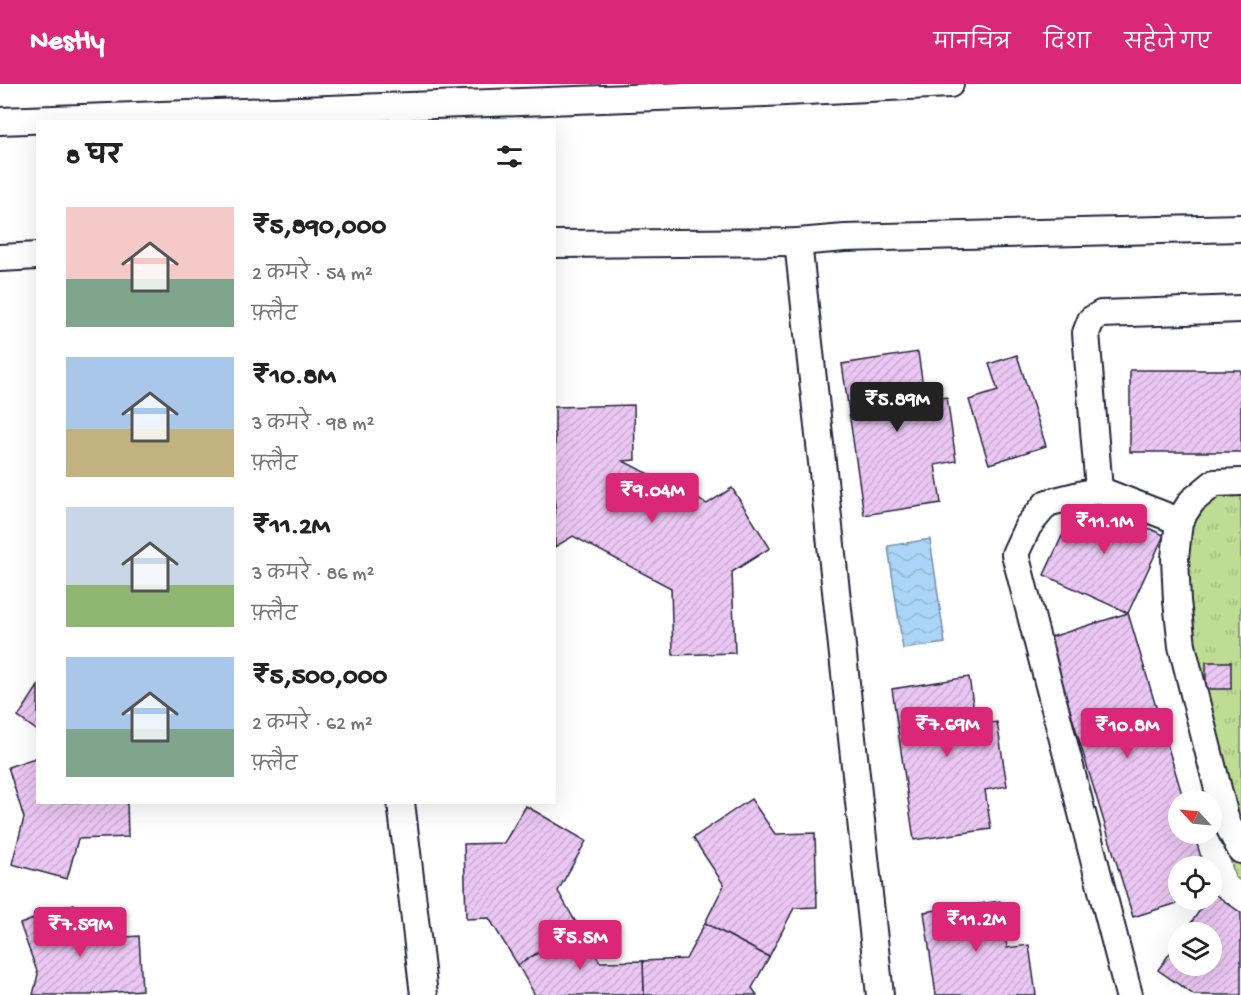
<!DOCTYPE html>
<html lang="hi">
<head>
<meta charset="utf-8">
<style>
  body { margin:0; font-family:"Gochi Hand","Playpen Sans Deva",sans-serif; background:#f2f2f2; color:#222; height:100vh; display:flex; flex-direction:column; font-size:22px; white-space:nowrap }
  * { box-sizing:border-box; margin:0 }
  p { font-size:20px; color:#767676 }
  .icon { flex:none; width:33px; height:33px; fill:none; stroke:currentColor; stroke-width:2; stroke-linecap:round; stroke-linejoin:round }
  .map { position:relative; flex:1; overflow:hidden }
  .details { position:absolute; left:36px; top:36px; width:520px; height:684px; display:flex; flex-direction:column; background:#fff; border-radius:0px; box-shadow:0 6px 24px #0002 }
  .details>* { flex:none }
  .needle { width:39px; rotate:296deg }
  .tools { position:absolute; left:1168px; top:706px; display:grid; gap:12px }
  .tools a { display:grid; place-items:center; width:54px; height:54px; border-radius:50%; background:#fff; box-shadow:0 6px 24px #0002; font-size:30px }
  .price { position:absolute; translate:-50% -51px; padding:0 14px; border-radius:6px; background:#db2777; color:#fff; font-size:20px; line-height:39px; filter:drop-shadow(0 2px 3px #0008) }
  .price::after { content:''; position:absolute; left:50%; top:36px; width:18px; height:14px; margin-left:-9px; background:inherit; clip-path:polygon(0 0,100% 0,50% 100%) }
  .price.active { background:#222; color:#fff }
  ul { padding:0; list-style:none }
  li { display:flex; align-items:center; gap:18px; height:150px; padding:0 30px }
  li span { display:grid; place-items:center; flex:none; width:168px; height:120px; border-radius:0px; color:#555 }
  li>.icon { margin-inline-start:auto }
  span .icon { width:72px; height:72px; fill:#fffc; stroke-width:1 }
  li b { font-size:26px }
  h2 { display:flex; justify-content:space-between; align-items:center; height:72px; padding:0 30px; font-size:26px }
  header { display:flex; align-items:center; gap:36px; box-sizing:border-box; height:84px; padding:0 30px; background:#db2777; color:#fff }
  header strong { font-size:28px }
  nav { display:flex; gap:33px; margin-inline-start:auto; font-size:21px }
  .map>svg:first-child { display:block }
  .grass { fill:url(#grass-tufts); stroke:#707f68; stroke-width:1.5 }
  .water { fill:url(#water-waves); stroke:#748dab; stroke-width:1.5 }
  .building { fill:url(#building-hatch); stroke:#22223b; stroke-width:1.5 }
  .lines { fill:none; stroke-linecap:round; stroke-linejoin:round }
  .minor-casing { stroke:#22223b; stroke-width:30 }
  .minor { stroke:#fff; stroke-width:26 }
</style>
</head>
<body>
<header>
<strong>Nestly</strong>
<nav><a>मानचित्र</a><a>दिशा</a><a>सहेजे गए</a></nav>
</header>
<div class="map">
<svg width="1241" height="911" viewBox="0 0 1241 911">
  <defs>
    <pattern id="grass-tufts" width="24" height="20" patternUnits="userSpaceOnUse" patternTransform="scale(1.5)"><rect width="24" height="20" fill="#bedc94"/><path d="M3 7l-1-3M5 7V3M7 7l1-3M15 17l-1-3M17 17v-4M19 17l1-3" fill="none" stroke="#a3bc80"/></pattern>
    <pattern id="water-waves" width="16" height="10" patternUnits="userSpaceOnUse" patternTransform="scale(1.5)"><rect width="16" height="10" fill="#abd5f6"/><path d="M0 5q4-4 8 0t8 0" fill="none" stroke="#93b7d4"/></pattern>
    <pattern id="building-hatch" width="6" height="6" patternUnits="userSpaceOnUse" patternTransform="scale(1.5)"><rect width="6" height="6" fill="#ebc7f3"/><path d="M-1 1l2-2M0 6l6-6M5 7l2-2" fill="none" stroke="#c9abd1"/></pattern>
  </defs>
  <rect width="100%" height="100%" fill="#fff"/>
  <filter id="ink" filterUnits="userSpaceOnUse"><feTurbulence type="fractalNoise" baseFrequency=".0167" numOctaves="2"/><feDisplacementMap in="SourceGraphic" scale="12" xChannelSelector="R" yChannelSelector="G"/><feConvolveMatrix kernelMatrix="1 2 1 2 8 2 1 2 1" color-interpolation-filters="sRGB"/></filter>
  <g filter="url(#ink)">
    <path class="grass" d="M1241,411V797L1235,793L1170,553L1175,461L1207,413Z"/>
    <path class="water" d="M930,455L945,559L903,565L888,462Z"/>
    <g class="building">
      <path d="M918,268L925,316L947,313L956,377L935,381L941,419L864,431L842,280Z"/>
      <path d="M1017,271L1046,362L989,380L969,316L998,307L989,280Z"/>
      <rect x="1130" y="286" width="111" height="82"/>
      <path d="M634,321L635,376L623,377L707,420L732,404L770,464L732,488L735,569L673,571L671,504L573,452L555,463V323Z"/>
      <path d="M1080,413L1164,451L1128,529L1044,491Z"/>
      <path d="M1128,529L1184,717H1179V750H1194L1204,783H1179V816H1187L1133,833L1048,554Z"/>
      <rect x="1206" y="578" width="25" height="27"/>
      <path d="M969,593L976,641L997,638L1007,702L985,706L991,745L914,756L892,605Z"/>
      <path d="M38,602V647L18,633Z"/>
      <path d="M38,673V718H127L128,753L78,755L67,795L12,780L24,734L8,683Z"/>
      <path d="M751,715L775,750L815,749L817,823L794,824L769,873L705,839L724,801L693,754Z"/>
      <path d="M526,722L586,757L558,807L579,844L518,881L489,834L466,835L464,760L504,759Z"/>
      <path d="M1212,808L1241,829V911H1194L1158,886L1179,856V882H1212V849H1184L1207,816H1212Z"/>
      <path d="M1000,817L1007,864L1029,861L1036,911H936L924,828Z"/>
      <path d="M74,820L86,856L139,852L142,906L93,910L92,911H33L38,890L20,840Z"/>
      <path d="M705,839L769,873L752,904L757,911H644L643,877L686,875Z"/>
      <path d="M579,844L600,878L643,877L644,911H535L518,881Z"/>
    </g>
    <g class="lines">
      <defs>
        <g id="minor">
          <path d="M0,37L765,9L950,0"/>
          <path d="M798,158L880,911"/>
          <path d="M555,160L798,158L845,154L1241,144"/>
          <path d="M0,174L38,172"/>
          <path d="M1241,398L1214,399L1192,417L1179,437L1175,474L1177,517L1182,562L1226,737L1241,766"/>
          <path d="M1099,406L1179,437"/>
          <path d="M401,718L424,911"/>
          <path d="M1129,911L1015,470L1028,442L1047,419L1099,406L1086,249L1091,236L1101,230L1241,225"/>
        </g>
      </defs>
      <use href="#minor" class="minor-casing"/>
      <use href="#minor" class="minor"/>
    </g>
  </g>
</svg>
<div class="tools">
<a><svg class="needle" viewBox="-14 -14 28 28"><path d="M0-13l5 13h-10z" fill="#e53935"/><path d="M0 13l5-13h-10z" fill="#767676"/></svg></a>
<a><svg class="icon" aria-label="locate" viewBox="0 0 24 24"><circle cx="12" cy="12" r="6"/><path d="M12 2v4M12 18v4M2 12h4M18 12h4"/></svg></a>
<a><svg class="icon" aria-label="layers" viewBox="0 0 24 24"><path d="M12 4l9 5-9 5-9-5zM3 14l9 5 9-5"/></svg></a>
</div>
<b class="price active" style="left:897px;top:349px">₹5.89M</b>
<b class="price" style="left:652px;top:440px">₹9.04M</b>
<b class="price" style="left:1104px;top:471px">₹11.1M</b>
<b class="price" style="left:947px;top:674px">₹7.69M</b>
<b class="price" style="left:1127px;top:675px">₹10.8M</b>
<b class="price" style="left:976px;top:869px">₹11.2M</b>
<b class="price" style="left:80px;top:874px">₹7.59M</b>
<b class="price" style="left:580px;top:887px">₹5.5M</b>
<section class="details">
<h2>8 घर<svg class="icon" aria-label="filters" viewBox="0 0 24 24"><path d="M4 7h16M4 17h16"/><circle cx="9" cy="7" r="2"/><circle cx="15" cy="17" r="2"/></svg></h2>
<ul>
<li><span style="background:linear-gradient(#f6c9c9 60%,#7fa58c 0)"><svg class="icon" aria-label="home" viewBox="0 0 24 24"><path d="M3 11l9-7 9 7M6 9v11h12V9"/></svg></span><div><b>₹5,890,000</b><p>2 कमरे · 54 m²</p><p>फ़्लैट</p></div></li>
<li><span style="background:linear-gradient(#a9c7e8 60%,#c2b280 0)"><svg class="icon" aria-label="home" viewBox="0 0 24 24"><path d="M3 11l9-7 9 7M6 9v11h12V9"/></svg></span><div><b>₹10.8M</b><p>3 कमरे · 98 m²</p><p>फ़्लैट</p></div></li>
<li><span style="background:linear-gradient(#c9d6e8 65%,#8fb573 0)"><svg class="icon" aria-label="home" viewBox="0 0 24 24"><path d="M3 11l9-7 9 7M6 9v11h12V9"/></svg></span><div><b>₹11.2M</b><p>3 कमरे · 86 m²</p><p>फ़्लैट</p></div></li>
<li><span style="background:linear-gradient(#a9c7e8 60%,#7fa58c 0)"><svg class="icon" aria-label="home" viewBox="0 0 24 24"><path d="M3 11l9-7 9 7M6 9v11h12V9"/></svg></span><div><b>₹5,500,000</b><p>2 कमरे · 62 m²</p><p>फ़्लैट</p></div></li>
</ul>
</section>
</div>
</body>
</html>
